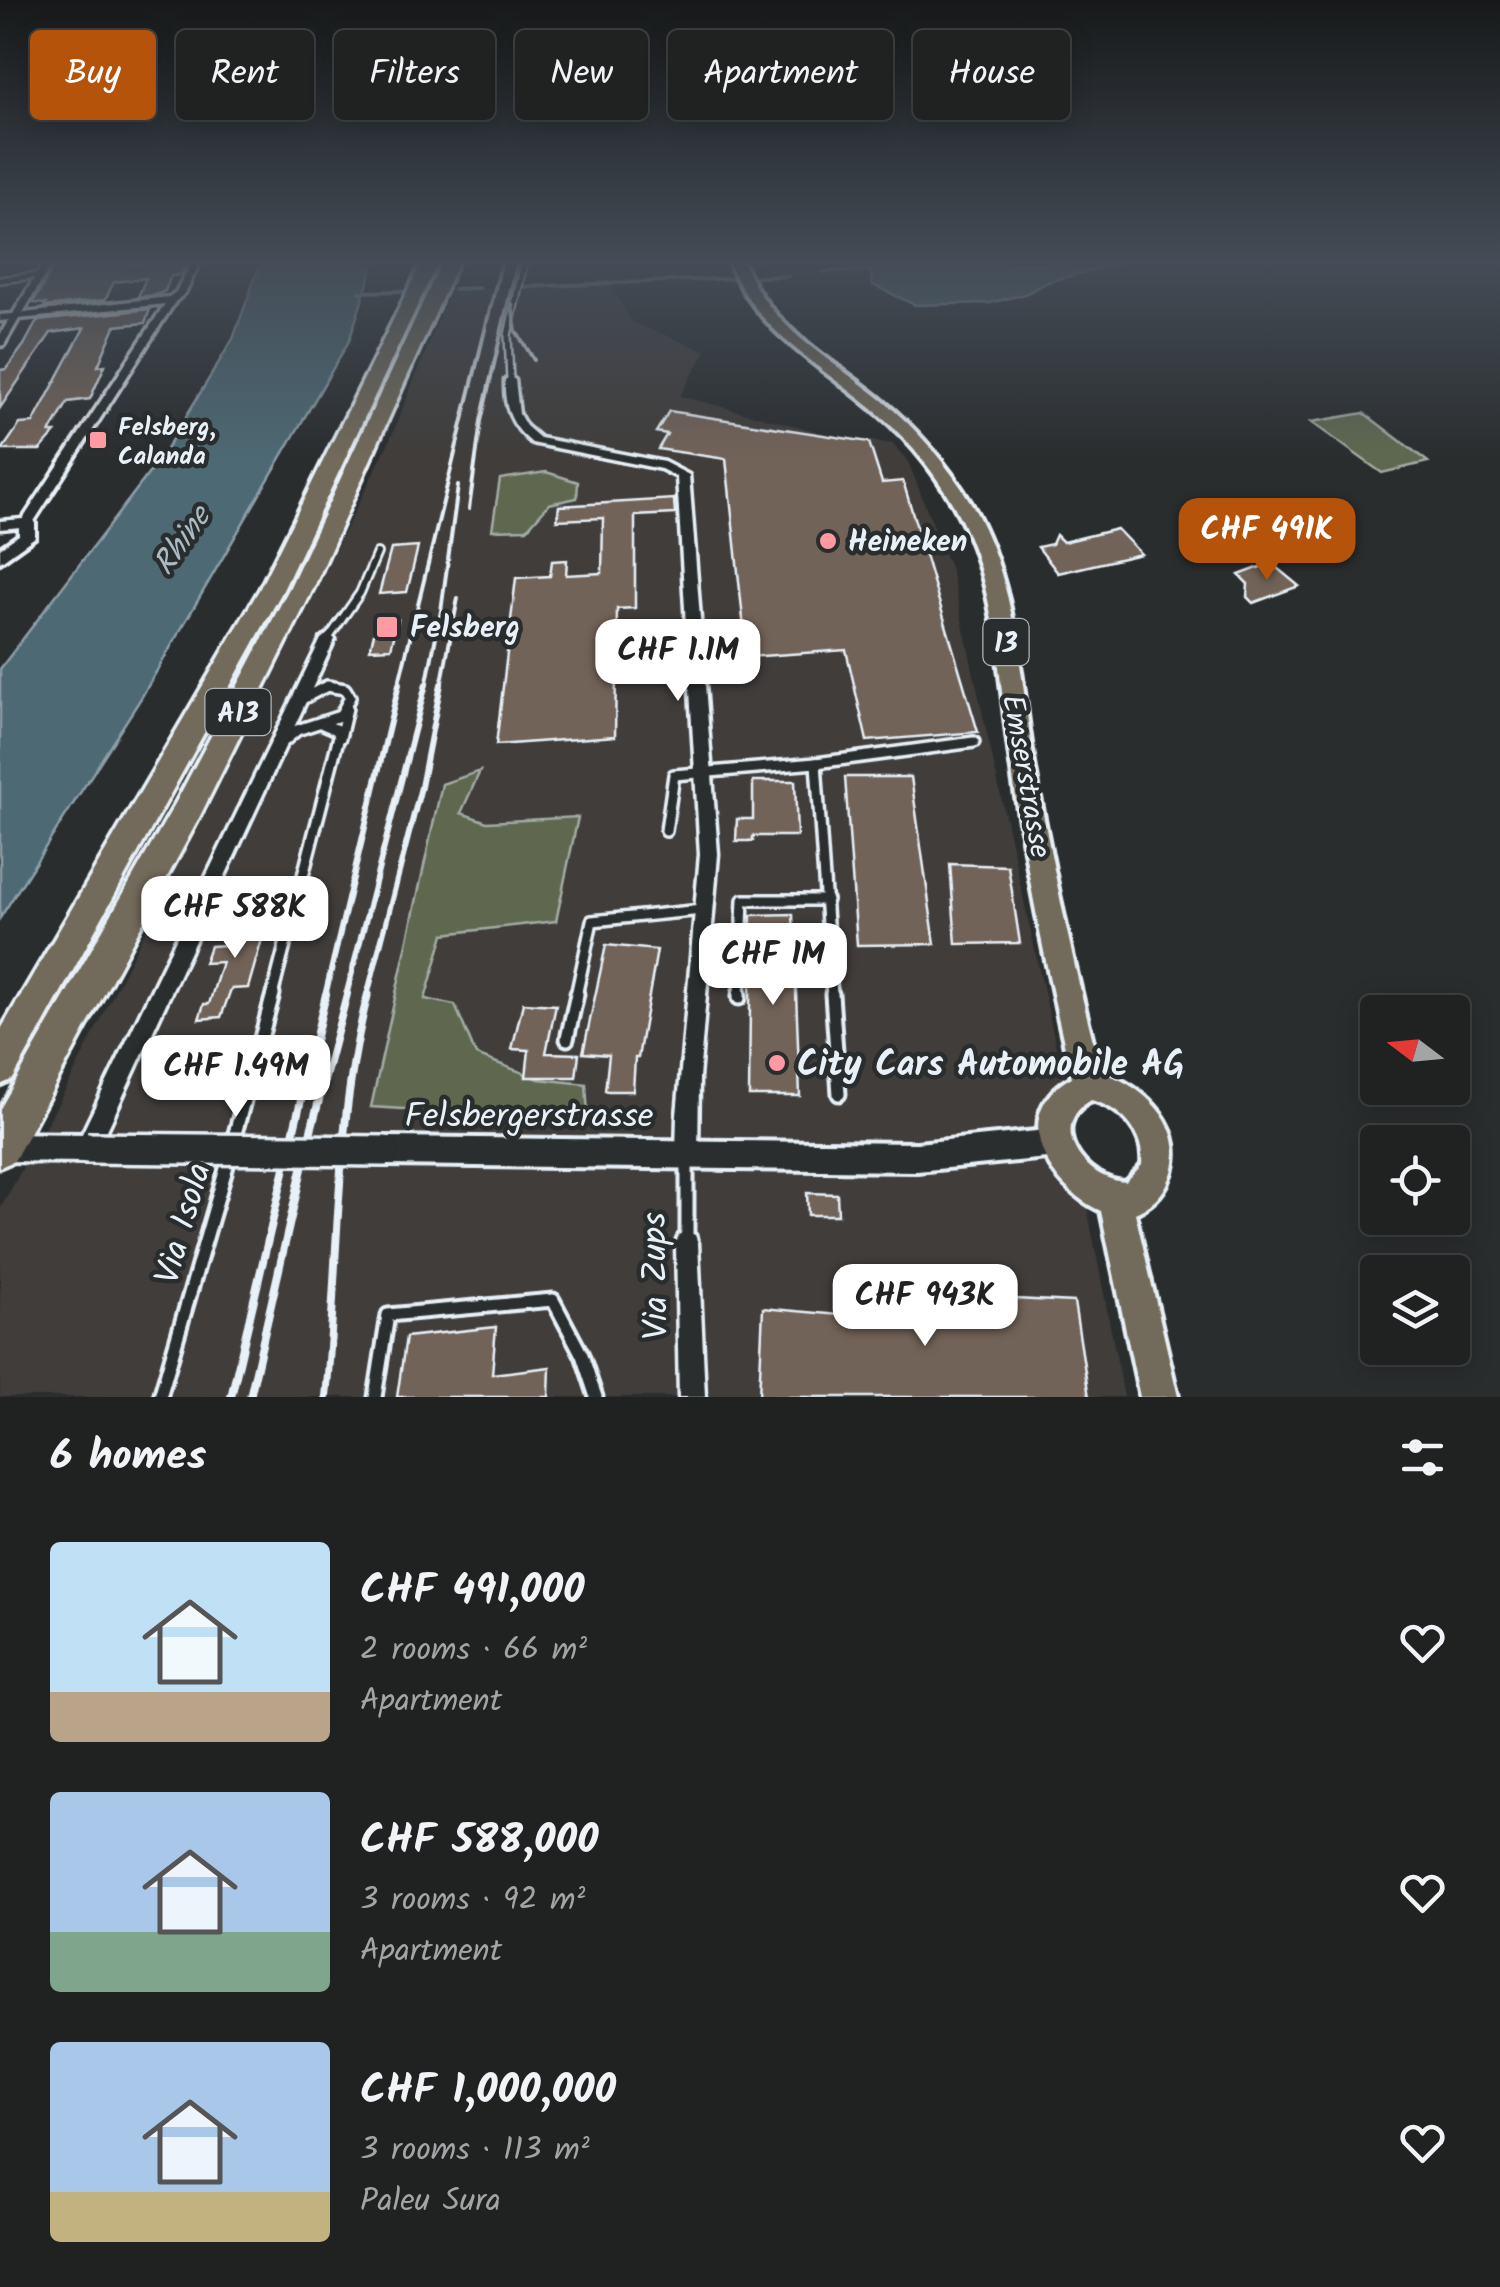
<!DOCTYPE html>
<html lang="en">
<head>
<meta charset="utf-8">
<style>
  body { margin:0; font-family:Kalam,sans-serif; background:#282a2a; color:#f1f3f6; height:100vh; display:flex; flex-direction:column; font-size:38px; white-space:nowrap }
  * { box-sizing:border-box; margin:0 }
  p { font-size:32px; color:#a2a4a5 }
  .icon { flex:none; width:55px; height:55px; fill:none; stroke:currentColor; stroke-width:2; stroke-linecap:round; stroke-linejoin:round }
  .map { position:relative; height:1397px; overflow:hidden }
  .drawer { display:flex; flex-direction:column; background:#202222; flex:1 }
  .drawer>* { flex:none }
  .banner { position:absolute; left:30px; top:30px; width:1440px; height:90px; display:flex; gap:20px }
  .needle { width:65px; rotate:286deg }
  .fabs { position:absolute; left:1360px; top:995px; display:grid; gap:20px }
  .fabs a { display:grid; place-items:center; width:110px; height:110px; border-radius:10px; background:#202222; box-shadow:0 5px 25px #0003,0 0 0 2px #3d3f40; font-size:50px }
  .price { position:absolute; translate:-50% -85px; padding:0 22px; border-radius:20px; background:#fff; color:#222; font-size:32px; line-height:65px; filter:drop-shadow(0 2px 5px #0008) }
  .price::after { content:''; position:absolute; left:50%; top:60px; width:30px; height:22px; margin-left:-15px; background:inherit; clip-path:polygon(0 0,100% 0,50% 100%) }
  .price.selected { background:#b45309; color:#fff }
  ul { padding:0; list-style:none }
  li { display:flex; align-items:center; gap:30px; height:250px; padding:0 50px }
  li span { display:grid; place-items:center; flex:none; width:280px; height:200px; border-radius:10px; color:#555 }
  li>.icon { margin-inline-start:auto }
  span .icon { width:120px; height:120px; fill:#fffc; stroke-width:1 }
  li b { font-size:42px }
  h2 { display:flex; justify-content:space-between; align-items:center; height:120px; padding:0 50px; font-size:42px }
  .pill { padding:0 35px; border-radius:10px; background:#202222; box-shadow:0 5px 25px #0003,0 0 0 2px #3d3f40; font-size:35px; line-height:90px }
  .pill.selected { background:#b45309; color:#fff }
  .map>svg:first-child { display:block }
  .built { fill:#403d3b }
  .green { fill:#5e6850; stroke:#a3aca4; stroke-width:2.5 }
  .water { fill:#4e6973; stroke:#8c9fa8; stroke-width:2.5 }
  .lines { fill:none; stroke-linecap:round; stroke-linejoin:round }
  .stream { stroke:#8c9fa8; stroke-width:4 }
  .building { fill:#726358; stroke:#e8f1f8; stroke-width:2.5 }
  .lane-far3-casing { stroke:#e8f1f8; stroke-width:10 }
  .lane-far2-casing { stroke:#e8f1f8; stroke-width:12 }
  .lane-far1-casing { stroke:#e8f1f8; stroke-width:16 }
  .lane-casing { stroke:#e8f1f8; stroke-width:19 }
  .street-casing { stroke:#e8f1f8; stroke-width:7 }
  .secondary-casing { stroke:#e8f1f8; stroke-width:8 }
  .primary-casing { stroke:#e8f1f8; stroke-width:8 }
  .highway-casing { stroke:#e8f1f8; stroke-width:7 }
  .lane-far3 { stroke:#2a2d2e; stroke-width:5 }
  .lane-far2 { stroke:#2a2d2e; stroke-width:6 }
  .lane-far1 { stroke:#2a2d2e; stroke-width:9 }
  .lane { stroke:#2a2d2e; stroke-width:11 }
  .street { fill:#2a2d2e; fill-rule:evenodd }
  .secondary { fill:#2a2d2e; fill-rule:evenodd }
  .primary { fill:#726b5a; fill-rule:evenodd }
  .highway { fill:#726b5a; fill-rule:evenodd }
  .rail-far2 { stroke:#e8f1f8; stroke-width:4 }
  .rail-far1 { stroke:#e8f1f8; stroke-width:6 }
  .rail { stroke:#e8f1f8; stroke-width:8 }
  .secondary-bridge-casing { stroke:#e8f1f8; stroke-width:36; stroke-linecap:butt }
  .secondary-bridge { stroke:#2a2d2e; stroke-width:29 }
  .poi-dot { fill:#ff9aa2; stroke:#2a2d2e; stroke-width:4 }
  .labels { text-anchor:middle; stroke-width:9; stroke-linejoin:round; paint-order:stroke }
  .far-poi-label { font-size:25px; font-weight:bold; fill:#e8f1f8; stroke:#2a2d2e; text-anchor:start }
  .shield { fill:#2a2d2e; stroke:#afb6bb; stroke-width:2.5 }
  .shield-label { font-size:28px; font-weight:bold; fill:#e8f1f8 }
  .poi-label { font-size:30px; font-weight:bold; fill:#e8f1f8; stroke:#2a2d2e; text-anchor:start }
  .street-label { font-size:30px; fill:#e8f1f8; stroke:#2a2d2e }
  .water-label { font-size:32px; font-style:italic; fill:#aabbc3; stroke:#2a2d2e }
  .near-poi-label { font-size:35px; font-weight:bold; fill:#e8f1f8; stroke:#2a2d2e; text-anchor:start }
  .near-street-label { font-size:35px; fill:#e8f1f8; stroke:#2a2d2e }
</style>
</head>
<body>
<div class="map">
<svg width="1500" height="1397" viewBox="0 0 1500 1397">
  <rect width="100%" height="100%" fill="#2a2d2e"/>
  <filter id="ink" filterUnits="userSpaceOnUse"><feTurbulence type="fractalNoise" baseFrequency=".01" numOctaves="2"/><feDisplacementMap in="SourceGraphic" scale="20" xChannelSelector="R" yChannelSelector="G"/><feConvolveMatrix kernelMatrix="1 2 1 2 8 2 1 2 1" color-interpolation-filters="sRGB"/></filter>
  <g filter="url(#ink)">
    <path class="built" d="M611,285L632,322L706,351L680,396L823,433L892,444L907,459L951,570L1054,1037L1124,1397H0V1209L67,1087L390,440L451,289Z"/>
    <g class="green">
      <path d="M1364,413L1428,462L1382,473L1311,422Z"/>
      <path d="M546,472L578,482L577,498L549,504L527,529L492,530L500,479Z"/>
      <path d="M480,771L461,813L487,822L578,817L556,921L444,934L425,999L455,1005L476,1055L539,1079L586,1084L588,1115L566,1119L371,1107L442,784Z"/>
    </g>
    <g class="water">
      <path d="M260,264H374L349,341L141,698L0,918V669L162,456L233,339Z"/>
      <path d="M868,264H1115L1048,282L1025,294L990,303L915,305L873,285Z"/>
    </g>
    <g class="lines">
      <g class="stream">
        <path d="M823,272L872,270"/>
        <path d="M523,287L788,276"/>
        <path d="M454,289L479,288"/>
        <path d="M360,292L402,291"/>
      </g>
    </g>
    <g class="building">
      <path d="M103,264H184V268L181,275L171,276L165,291L156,295L138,297L146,278L114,282L105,300L44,307L46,304L33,303L52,270Z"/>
      <path d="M150,309L145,323L115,326L98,366L105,365L90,399L68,402L50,433H55L40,450H2L20,424L33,423L84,328L51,333L0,408V370L6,369L24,345L37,321Z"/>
      <path d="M669,411L869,442L882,483L903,481L978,732L867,741L846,650L747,657L726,459L658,449L667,434L656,432Z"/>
      <path d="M674,499L675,514L635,516V608L617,609L615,736L496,745L516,578L550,576L552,561L567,560L566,575L602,573L603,518L557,520L559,506Z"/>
      <path d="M1117,529L1141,554L1058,573L1038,547L1052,544L1056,535L1063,542Z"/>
      <path d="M418,547L407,592L379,594L391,549Z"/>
      <path d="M1271,563L1299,586L1253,603L1247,597L1248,584L1239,575Z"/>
      <path d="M398,620L391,648L370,649L377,622Z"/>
      <path d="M845,777H911L935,944L857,945Z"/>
      <path d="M753,781H795L797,836H753V841H736L737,819H753Z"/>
      <path d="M950,864L1008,866L1020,943L956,944Z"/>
      <path d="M793,914L800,1096H749L751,915Z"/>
      <path d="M269,915L248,988L231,989L221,1017L199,1019L204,1004H209L222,962L204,963L210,946L225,945L234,918Z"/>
      <path d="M606,945L657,950L638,1058H635L633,1091H605L609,1055L583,1053Z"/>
      <path d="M523,1003L556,1005L546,1053L579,1054L576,1077H526L529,1050L512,1049Z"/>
      <path d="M807,1193L837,1194L838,1215H808Z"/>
      <path d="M861,1291L1074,1302L1089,1397H759L763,1308L861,1317Z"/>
      <path d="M496,1327L492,1374L550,1367L549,1397H397L406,1337Z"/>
    </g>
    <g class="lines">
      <defs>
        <g id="lane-far3">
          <path d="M0,280L41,275"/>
          <path d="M510,380L508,335L524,264"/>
        </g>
        <g id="lane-far2">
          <path d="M328,639L360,593L377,553"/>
          <path d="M326,687H331"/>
        </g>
        <g id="lane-far1">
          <path d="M340,738L347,708"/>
          <path d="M283,742L297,730L340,716L350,697L345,689L327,686L304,698"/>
          <path d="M816,763L974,742"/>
          <path d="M666,831L674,775L816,763L832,996"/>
          <path d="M272,996L339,736L337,730L323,724"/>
          <path d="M576,996L592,921L702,910"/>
          <path d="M739,996L743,900H827"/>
        </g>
        <g id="lane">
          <path d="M832,994L839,1094"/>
          <path d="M739,998V994"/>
          <path d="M567,1039L577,994"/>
          <path d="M233,1141L273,994"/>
          <path d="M687,1163V1239"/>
          <path d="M160,1397L230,1155"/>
          <path d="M375,1397L388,1315L553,1300L582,1355L596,1397"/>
        </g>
        <g id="street">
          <path d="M43,264H51L23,313L169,297L176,292L191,264H199L185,293L175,302L31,526L0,529V521L23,519L165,304L19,319L4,345L0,346V335L9,320L0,321V315L13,314Z"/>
          <path d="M510,377L515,380L519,414L526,426L540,438L664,462L689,475L718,854L699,1078L698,1153L695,1161L687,1164L679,1161L676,1153L677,1116L700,854L677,477L661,469L532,443C511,426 504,407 505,380Z"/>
          <path d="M328,634L335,639L95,1156L87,1159L79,1156L76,1148L79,1140L321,639Z"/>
          <path d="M687,1232L695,1235L698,1243L705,1397H679L676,1243L679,1235Z"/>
        </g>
        <g id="secondary">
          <path d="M27,518L35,523V537L0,562V548L19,535V523Z"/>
          <path d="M1056,1129L1066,1133L1070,1143L1066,1153L1056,1157L917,1171L384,1165L374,1161L370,1151L374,1141L384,1137L917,1143Z"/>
          <path d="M0,1133L87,1134L97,1138L101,1148L97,1158L87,1162L0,1161Z"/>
        </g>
        <path id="primary" d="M730,264H744C772,330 829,357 882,400C917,429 947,464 971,503C1019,585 1020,684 1036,775C1054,875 1075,974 1101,1072C1146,1086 1191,1130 1169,1180C1162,1196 1151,1206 1135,1213L1178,1397H1140L1101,1211C1048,1187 1006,1113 1072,1077C1048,976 1027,874 1012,771C998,682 999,586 954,506C932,467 901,431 865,403C812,360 757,330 730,264ZM1091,1100C1122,1108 1145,1133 1142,1165L1126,1182C1085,1181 1045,1126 1091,1100Z"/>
        <g id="highway">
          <path d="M421,264H437L283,590L13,1079L0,1085V1031L259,590Z"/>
          <path d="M441,264H457L314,587L198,820L14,1161L0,1167V1109L176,802L290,587Z"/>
        </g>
      </defs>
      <use href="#lane-far3" class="lane-far3-casing"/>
      <use href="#lane-far2" class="lane-far2-casing"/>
      <use href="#lane-far1" class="lane-far1-casing"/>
      <use href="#lane" class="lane-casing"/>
      <use href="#street" class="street-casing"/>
      <use href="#secondary" class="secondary-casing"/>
      <use href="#primary" class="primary-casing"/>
      <use href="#highway" class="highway-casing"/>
      <use href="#lane-far3" class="lane-far3"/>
      <use href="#lane-far2" class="lane-far2"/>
      <use href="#lane-far1" class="lane-far1"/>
      <use href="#lane" class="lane"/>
      <use href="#street" class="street"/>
      <use href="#secondary" class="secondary"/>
      <use href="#primary" class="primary"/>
      <use href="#highway" class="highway"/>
      <g class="rail-far2">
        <path d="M512,304L516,331L534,360"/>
        <path d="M469,509L481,421L517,264"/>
        <path d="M398,687L501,264"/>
        <path d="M426,687L441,611L458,486"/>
        <path d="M441,687L458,598"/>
      </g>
      <g class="rail-far1">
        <path d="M325,996L399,684"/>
        <path d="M346,996L426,684"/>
        <path d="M367,996L421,787L441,684"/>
      </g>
      <g class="rail">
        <path d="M231,1397L326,994"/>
        <path d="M250,1397L309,1138L347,994"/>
        <path d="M326,1397C339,1263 334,1125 368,994"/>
      </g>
      <defs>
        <path id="secondary-bridge" d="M87,1148L384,1151"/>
      </defs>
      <use href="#secondary-bridge" class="secondary-bridge-casing"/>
      <use href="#secondary-bridge" class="secondary-bridge"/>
    </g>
  </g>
  <linearGradient id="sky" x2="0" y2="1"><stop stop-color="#171919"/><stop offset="0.57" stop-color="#444c57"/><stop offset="1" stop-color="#444c57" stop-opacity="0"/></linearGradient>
  <rect width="1500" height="460" fill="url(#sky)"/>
  <g class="poi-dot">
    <rect x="88" y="430" width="20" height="20" rx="5"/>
    <circle cx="828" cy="541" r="10"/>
    <rect x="375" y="615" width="24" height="24" rx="5"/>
    <circle cx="777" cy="1063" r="10"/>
  </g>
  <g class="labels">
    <g class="far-poi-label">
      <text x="118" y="435">Felsberg,<tspan x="118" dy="29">Calanda</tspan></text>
    </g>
    <g class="shield">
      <rect x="983.5" y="619" width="45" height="46" rx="8"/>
      <rect x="205.5" y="689" width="65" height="46" rx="8"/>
    </g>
    <g class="shield-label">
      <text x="1006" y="652">13</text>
      <text x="238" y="722">A13</text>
    </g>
    <g class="poi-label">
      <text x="848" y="551">Heineken</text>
      <text x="410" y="637">Felsberg</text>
    </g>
    <g class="street-label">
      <text transform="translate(1027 776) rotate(80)" y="10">Emserstrasse</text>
    </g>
    <g class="water-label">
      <text transform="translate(181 540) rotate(-55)" y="11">Rhine</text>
    </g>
    <g class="near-poi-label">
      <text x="797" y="1075">City Cars Automobile AG</text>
    </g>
    <g class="near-street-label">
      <text x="529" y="1127">Felsbergerstrasse</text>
      <text transform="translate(182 1223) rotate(-74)" y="12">Via Isola</text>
      <text transform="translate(654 1276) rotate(-91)" y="12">Via Zups</text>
    </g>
  </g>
</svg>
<div class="fabs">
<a><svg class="needle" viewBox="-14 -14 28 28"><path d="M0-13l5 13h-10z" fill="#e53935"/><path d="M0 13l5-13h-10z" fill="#a2a4a5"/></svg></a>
<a><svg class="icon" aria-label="locate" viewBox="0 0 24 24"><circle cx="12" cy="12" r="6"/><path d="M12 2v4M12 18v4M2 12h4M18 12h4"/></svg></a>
<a><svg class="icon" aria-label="layers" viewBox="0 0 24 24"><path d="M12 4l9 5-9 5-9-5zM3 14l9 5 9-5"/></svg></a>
</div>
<b class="price selected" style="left:1267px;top:583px">CHF 491K</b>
<b class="price" style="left:678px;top:704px">CHF 1.1M</b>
<b class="price" style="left:235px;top:961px">CHF 588K</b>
<b class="price" style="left:773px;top:1008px">CHF 1M</b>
<b class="price" style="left:236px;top:1120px">CHF 1.49M</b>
<b class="price" style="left:925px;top:1349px">CHF 943K</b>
<div class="banner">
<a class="pill selected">Buy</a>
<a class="pill">Rent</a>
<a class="pill">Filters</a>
<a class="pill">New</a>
<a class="pill">Apartment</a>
<a class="pill">House</a>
</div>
</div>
<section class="drawer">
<h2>6 homes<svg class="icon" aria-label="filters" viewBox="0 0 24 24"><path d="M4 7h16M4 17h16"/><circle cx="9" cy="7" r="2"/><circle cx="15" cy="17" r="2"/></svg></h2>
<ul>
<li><span style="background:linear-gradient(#bfe0f5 75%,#b9a48a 0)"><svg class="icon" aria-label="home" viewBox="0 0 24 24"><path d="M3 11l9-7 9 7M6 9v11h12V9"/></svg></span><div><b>CHF 491,000</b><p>2 rooms · 66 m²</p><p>Apartment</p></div><svg class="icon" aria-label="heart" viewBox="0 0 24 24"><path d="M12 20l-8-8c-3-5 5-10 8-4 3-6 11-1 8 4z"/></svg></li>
<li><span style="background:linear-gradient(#a9c7e8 70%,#7fa58c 0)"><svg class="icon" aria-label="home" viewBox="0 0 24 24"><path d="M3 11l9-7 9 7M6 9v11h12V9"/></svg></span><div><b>CHF 588,000</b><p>3 rooms · 92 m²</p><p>Apartment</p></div><svg class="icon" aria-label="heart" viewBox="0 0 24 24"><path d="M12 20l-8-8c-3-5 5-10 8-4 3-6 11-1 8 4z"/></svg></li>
<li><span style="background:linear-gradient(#a9c7e8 75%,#c2b280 0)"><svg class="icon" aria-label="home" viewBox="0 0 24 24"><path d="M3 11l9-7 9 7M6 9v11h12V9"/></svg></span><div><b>CHF 1,000,000</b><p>3 rooms · 113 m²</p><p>Paleu Sura</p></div><svg class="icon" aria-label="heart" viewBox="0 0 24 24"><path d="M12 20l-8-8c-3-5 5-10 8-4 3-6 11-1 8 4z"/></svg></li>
</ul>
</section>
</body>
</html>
